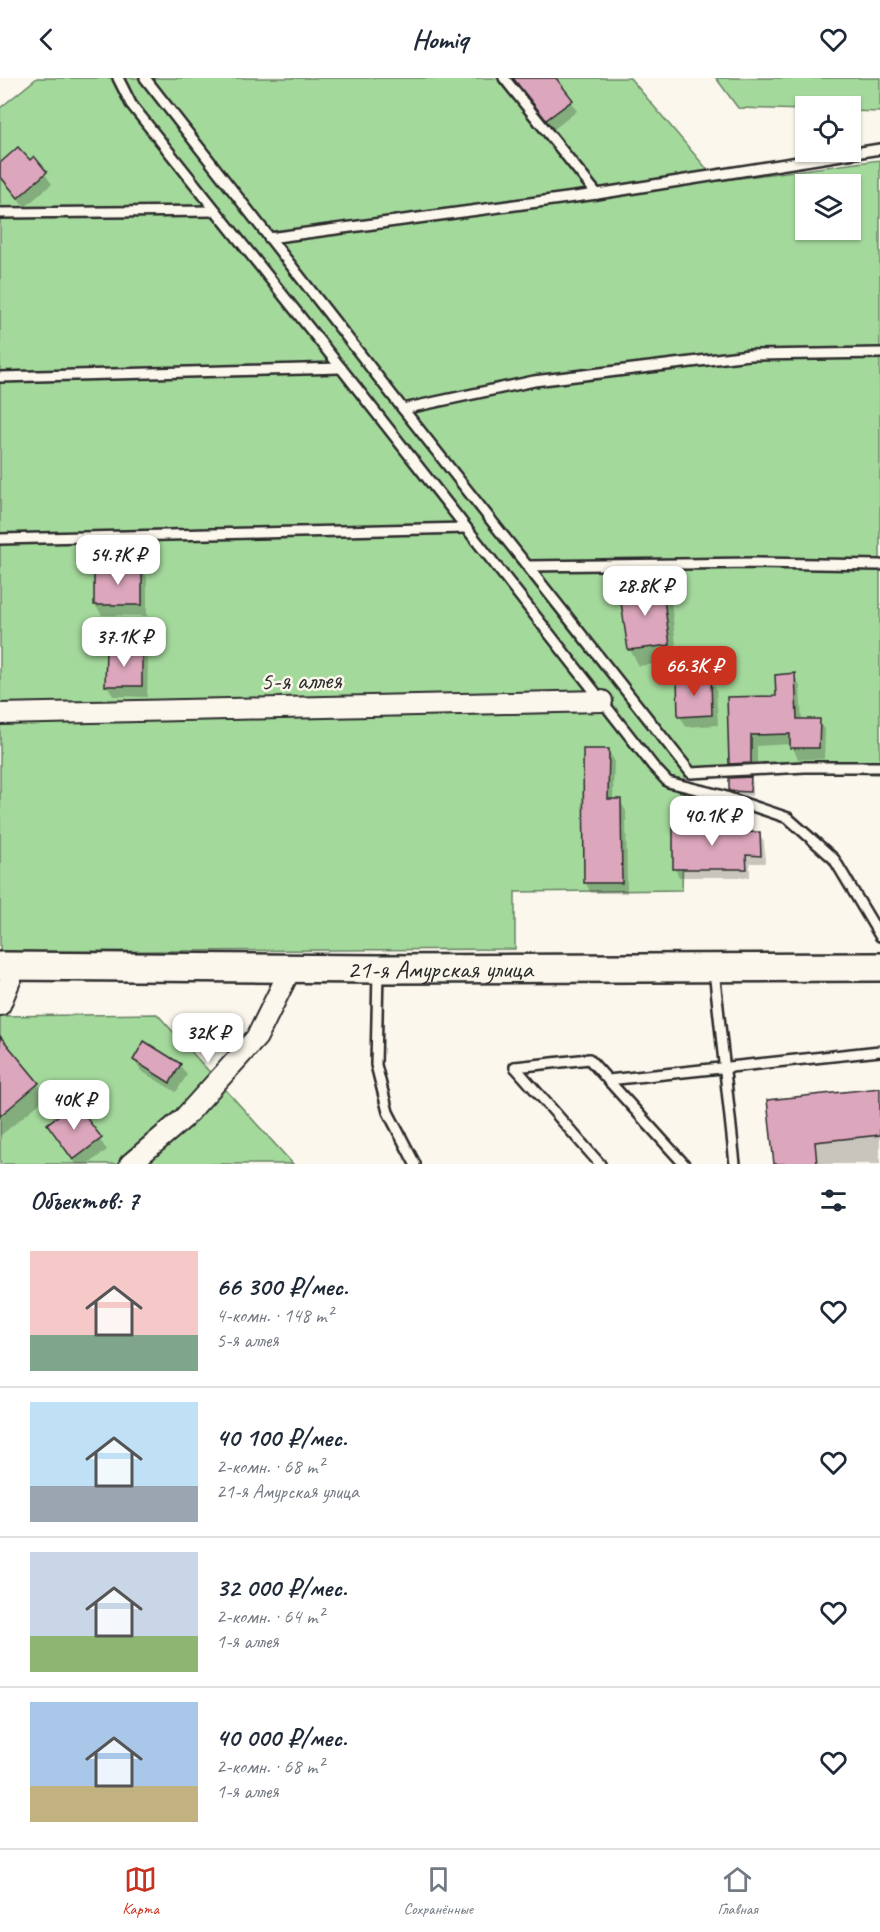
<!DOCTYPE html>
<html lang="ru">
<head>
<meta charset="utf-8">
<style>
  body { margin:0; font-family:Caveat,sans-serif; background:#f6f6f7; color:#1f2937; height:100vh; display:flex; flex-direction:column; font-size:22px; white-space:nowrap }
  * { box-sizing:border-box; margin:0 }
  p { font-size:20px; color:#747a83 }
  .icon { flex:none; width:33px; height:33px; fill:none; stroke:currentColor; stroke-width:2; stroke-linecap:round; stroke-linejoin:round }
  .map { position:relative; height:1086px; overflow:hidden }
  .panel { display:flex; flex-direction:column; background:#fff; flex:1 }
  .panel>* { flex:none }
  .tools { position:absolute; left:795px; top:18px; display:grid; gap:12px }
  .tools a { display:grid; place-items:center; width:66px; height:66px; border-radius:0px; background:#fff; box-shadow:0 2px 4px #0004; font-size:30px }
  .price { position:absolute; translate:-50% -51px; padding:0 14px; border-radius:12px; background:#fff; color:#222; font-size:20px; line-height:39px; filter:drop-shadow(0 2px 3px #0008) }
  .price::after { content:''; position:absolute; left:50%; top:36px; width:18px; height:14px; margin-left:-9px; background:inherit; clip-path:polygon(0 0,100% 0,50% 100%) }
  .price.selected { background:#c8321e; color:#fff }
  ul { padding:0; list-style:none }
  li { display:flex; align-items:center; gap:18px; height:150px; padding:0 30px }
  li+li { border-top:2px solid #e0e1e3 }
  li span { display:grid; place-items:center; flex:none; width:168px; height:120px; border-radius:0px; color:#555 }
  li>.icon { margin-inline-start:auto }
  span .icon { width:72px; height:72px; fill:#fffc; stroke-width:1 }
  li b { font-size:26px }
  h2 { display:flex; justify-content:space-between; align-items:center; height:72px; padding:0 30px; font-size:26px }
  header { display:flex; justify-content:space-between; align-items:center; height:78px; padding:0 30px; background:#fff; font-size:27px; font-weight:700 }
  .dock { display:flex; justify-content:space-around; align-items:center; height:84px; border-top:2px solid #e0e1e3; background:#fff; font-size:16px; color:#747a83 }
  .dock a { display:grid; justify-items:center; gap:3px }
  .dock .selected { color:#c8321e }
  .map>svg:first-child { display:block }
  .green { fill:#a4d99c; stroke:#688264; stroke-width:1.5; fill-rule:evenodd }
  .shadow { fill:#0003 }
  .building { fill:#dca6bc; stroke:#2b2b2b; stroke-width:1.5 }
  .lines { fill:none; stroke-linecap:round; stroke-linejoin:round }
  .service-casing { stroke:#2b2b2b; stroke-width:14 }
  .minor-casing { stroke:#2b2b2b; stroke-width:24 }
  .secondary-casing { stroke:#2b2b2b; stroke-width:32 }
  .service { stroke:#fbf7ec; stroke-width:9 }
  .minor { stroke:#fbf7ec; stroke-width:20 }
  .secondary { stroke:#fbf7ec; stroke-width:27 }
  .labels { text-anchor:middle; stroke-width:5; stroke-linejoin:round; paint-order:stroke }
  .street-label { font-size:26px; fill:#2b2b2b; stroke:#fbf7ec }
</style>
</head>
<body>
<header><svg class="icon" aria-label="back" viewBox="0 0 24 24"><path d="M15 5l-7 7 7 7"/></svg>Homiq<svg class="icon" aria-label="heart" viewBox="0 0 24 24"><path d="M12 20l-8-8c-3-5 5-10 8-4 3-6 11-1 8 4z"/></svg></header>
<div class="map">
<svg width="880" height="1086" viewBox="0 0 880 1086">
  <rect width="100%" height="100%" fill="#fbf7ec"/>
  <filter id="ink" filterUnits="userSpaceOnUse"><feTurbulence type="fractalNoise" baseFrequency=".0167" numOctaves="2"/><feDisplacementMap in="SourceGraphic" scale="12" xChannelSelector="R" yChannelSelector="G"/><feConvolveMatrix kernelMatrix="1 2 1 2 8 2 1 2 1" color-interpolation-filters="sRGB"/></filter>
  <g filter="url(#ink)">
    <g class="green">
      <path d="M37,0H630L717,103L880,82V696L685,691L682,812L515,814V871L0,874V30ZM806,106H850V152H806Z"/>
      <path d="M716,0H880V34L851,33L850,28H806L805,32L738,30Z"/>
      <path d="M157,936L293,1086H0V938Z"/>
    </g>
    <g class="shadow">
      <path d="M526,0H554L577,33L553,52L519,5Z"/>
      <path d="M34,81L52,106L25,129L1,101L0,87L30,84Z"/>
      <path d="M141,489L147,500V538L102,537L95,527Z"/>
      <path d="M662,507L671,524L678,583L639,588L630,572Z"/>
      <path d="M141,572L148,583L147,619L113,618L107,607Z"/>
      <path d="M794,597L800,608L802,643H819L825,653L824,681H798L791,666L757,668V696L736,697L730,686Z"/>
      <path d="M710,600L716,611L718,647L686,649L680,638Z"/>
      <path d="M608,672L614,682L613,722L620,723L626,733L627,815H591L585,804Z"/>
      <path d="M750,700L753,705L752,718L733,717L730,712Z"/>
      <path d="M705,745L710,757L759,756L764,764L765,785H750V799H679L675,791Z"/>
      <path d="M3,964L38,1006L46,1020L0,1058V967Z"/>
      <path d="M134,982L180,987L187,997L176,1014L141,993Z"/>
      <path d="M880,1012V1086H775Z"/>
      <path d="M75,1027L107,1072L88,1086H76L49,1047Z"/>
    </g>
    <g class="building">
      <path d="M513,0H556L573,22L546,42Z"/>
      <path d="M18,69L30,82L34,78L47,94L18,120L0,98V85Z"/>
      <rect x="94" y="488" width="48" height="39"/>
      <path d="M662,506L670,567L628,572L619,511Z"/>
      <path d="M106,571H142V608H105Z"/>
      <path d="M795,595L797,641H820L819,670H790V656L751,657V685L729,686L727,619L776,618L775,597Z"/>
      <path d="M711,599L712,637L678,639L677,600Z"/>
      <path d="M583,671H609L608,721H621L622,805H584Z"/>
      <path d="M751,699L750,714L729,713V700Z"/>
      <path d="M673,743H706V755L760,754L761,778L746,777L747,791H673Z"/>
      <path d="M0,958L39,1005L0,1038Z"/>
      <path d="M144,963L181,986L170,1005L133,982Z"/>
      <path d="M880,1010V1057L815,1064L817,1086H774L767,1022Z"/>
      <path d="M75,1025L102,1060L73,1082L47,1046Z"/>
    </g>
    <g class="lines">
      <defs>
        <g id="service">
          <path d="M118,0L131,26L341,290L653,688L668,704L720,717L788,740L834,781L880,858"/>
          <path d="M145,0L403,331L534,303L749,277L880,275"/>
          <path d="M504,0L597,116"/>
          <path d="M0,135L216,133"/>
          <path d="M269,160L597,116L880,71"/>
          <path d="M0,299L341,290"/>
          <path d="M403,331L691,695L805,689H880"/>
          <path d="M0,461L466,450"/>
          <path d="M528,488L755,485L880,487"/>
          <path d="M714,892L735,1086"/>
          <path d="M378,893L376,987L388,1034L415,1086"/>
          <path d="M515,989L589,981L684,1086"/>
          <path d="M515,989L600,1086"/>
          <path d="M608,1002L880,973"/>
        </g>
        <g id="minor">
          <path d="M0,636L602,623"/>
          <path d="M0,927L16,888"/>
          <path d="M130,1086L183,1041L257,959L291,890"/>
        </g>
        <g id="secondary">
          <path id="s1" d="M0,888L378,891L880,889"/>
        </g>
      </defs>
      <use href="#service" class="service-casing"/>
      <use href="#minor" class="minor-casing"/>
      <use href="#secondary" class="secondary-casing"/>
      <use href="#service" class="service"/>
      <use href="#minor" class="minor"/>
      <use href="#secondary" class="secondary"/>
    </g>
  </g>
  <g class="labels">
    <g class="street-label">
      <text transform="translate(301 602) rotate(-1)" y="9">5-я аллея</text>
      <text dy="9" stroke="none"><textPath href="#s1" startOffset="440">21-я Амурская улица</textPath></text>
    </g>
  </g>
</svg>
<div class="tools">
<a><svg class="icon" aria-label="locate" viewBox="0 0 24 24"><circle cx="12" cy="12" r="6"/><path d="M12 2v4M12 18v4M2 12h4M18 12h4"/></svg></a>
<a><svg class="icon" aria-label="layers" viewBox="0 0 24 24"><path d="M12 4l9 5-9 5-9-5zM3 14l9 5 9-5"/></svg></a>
</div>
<b class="price" style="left:118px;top:508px">54.7K ₽</b>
<b class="price" style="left:645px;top:539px">28.8K ₽</b>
<b class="price" style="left:124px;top:590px">37.1K ₽</b>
<b class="price selected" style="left:694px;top:619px">66.3K ₽</b>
<b class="price" style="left:712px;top:769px">40.1K ₽</b>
<b class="price" style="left:208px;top:986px">32K ₽</b>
<b class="price" style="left:74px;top:1053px">40K ₽</b>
</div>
<section class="panel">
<h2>Объектов: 7<svg class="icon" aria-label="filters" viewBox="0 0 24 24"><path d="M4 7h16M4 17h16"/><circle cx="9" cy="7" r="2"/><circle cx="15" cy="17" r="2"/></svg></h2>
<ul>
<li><span style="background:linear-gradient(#f6c9c9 70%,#7fa58c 0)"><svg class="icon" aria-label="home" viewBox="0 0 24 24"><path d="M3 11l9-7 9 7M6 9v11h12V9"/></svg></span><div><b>66 300 ₽/мес.</b><p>4-комн. · 148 m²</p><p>5-я аллея</p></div><svg class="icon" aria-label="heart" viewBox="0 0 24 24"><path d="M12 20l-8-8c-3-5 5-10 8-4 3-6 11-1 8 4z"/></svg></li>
<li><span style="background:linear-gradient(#bfe0f5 70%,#9aa5b1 0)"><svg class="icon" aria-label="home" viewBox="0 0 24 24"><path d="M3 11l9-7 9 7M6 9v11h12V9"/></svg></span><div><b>40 100 ₽/мес.</b><p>2-комн. · 68 m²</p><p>21-я Амурская улица</p></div><svg class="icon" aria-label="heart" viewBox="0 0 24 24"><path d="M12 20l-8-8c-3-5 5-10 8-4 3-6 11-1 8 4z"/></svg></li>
<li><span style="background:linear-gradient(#c9d6e8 70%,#8fb573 0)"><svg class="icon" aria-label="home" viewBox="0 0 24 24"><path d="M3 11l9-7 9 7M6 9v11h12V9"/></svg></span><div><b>32 000 ₽/мес.</b><p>2-комн. · 64 m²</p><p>1-я аллея</p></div><svg class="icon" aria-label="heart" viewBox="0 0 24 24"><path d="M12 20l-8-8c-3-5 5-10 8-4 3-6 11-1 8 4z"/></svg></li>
<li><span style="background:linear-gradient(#a9c7e8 70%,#c2b280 0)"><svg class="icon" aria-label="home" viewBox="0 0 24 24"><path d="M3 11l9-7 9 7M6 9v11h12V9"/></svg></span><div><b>40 000 ₽/мес.</b><p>2-комн. · 68 m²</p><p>1-я аллея</p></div><svg class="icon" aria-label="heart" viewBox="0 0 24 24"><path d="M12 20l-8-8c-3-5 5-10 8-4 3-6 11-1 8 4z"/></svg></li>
</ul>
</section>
<nav class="dock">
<a class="selected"><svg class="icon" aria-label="map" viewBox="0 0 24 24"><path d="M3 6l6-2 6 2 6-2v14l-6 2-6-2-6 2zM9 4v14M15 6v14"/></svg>Карта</a>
<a><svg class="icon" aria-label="saved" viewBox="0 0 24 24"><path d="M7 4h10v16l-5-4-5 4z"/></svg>Сохранённые</a>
<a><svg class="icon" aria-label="home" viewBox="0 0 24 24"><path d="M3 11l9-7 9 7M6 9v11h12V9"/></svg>Главная</a>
</nav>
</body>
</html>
